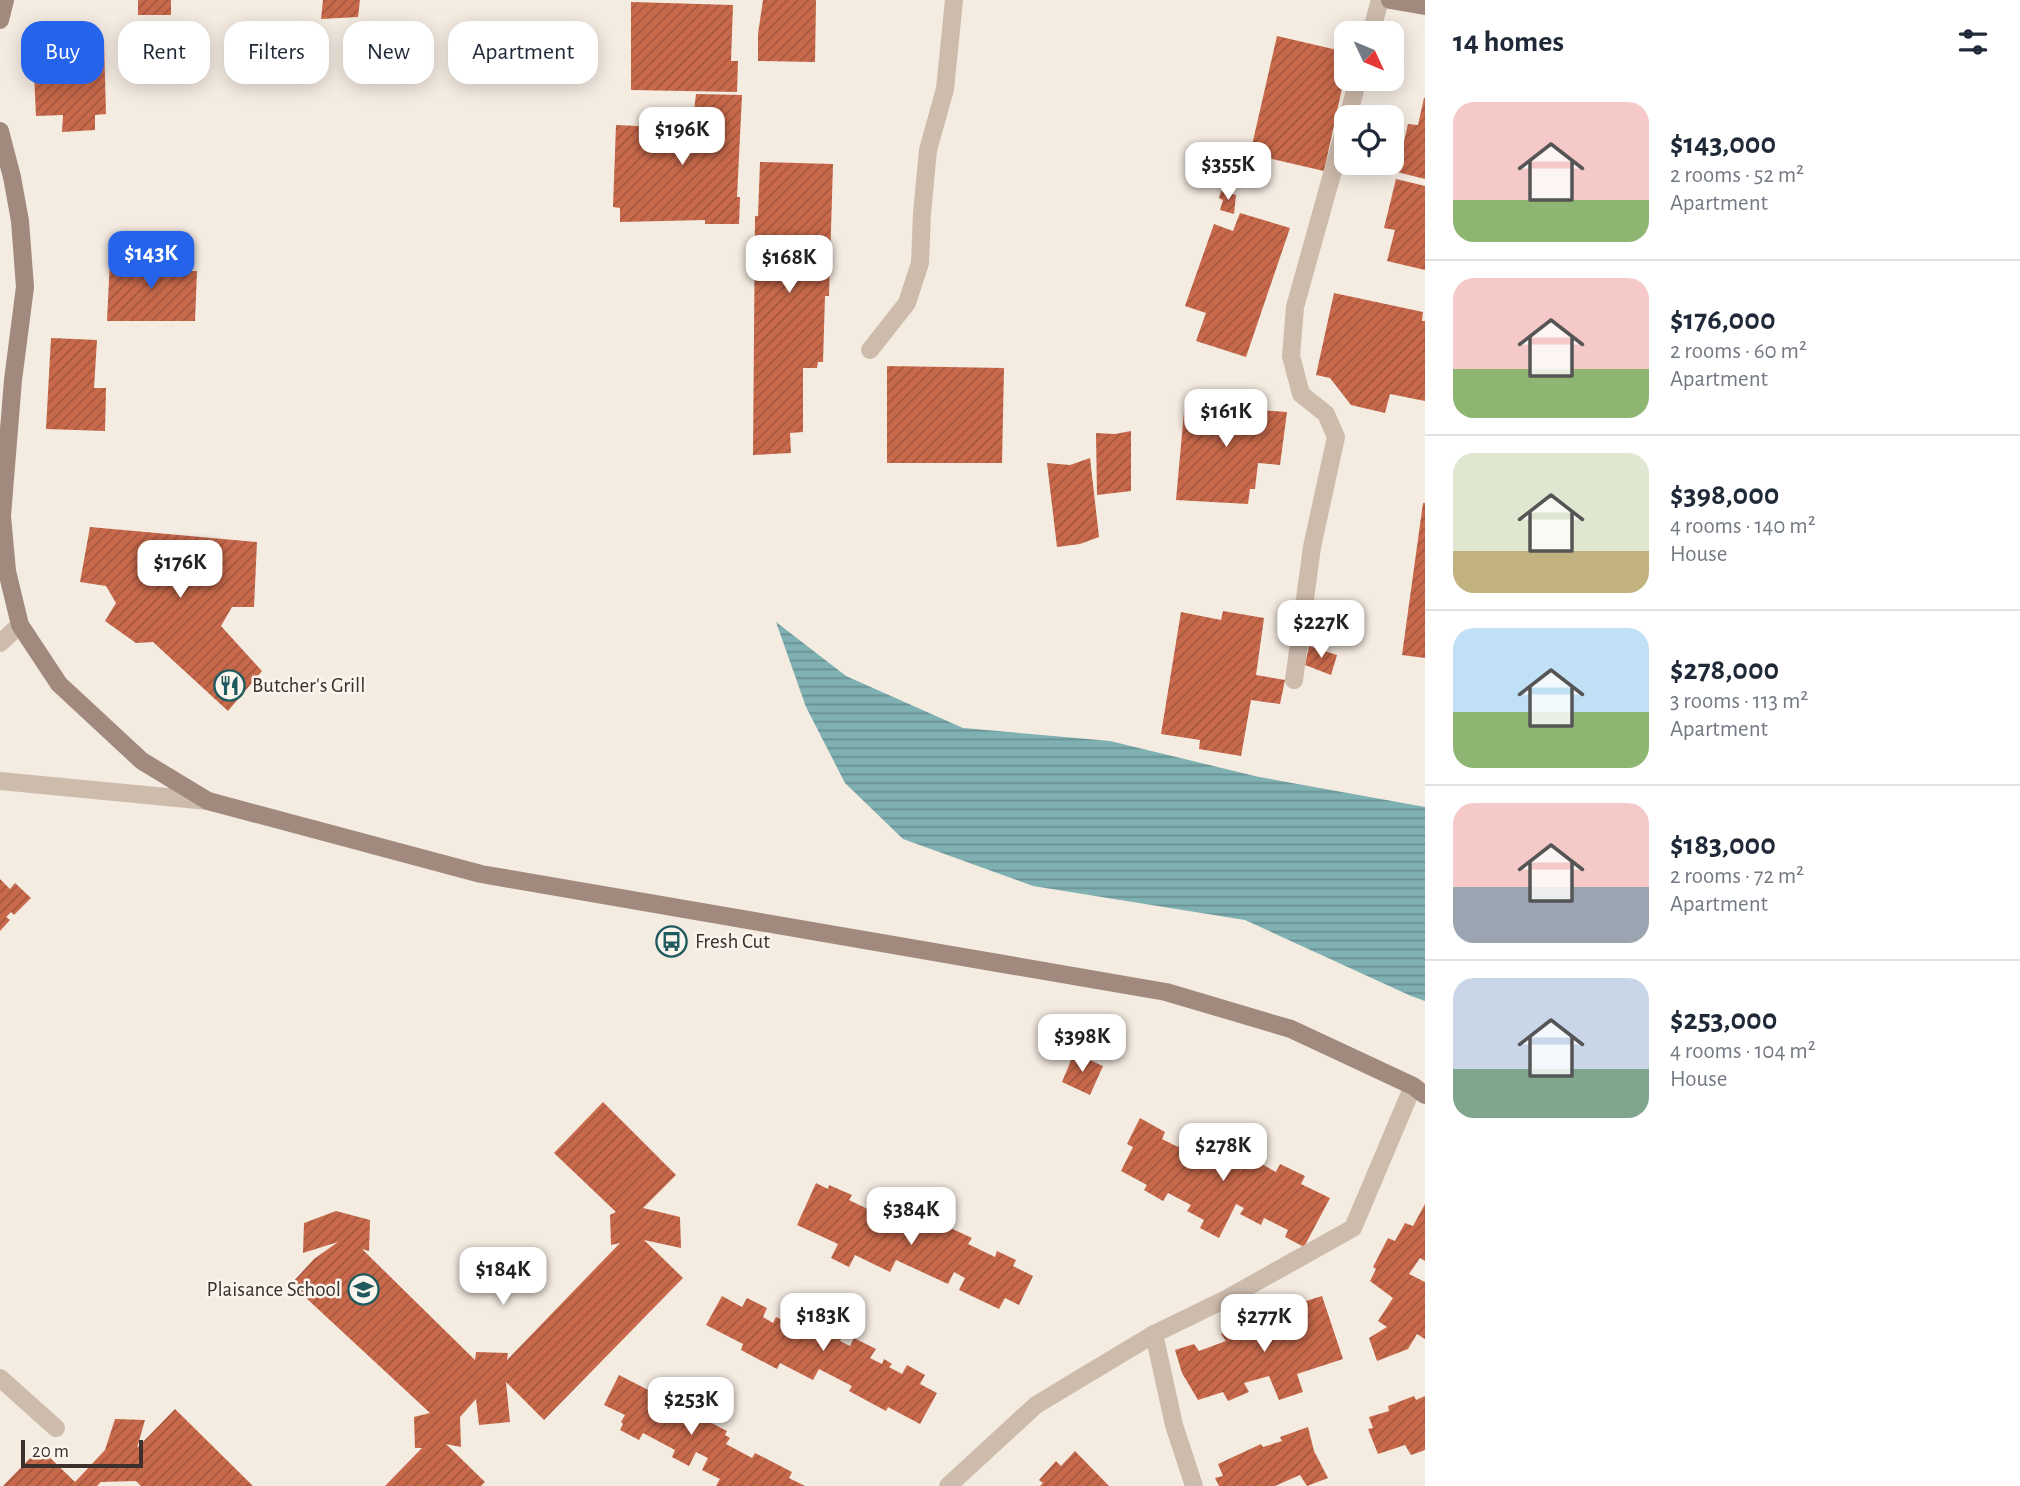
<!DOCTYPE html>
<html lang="en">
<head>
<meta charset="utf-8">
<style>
  body { margin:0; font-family:"Alegreya Sans",sans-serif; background:#f2f2f3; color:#1f2937; height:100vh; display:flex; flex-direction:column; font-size:26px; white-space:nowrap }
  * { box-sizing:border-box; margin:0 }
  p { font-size:23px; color:#747a83 }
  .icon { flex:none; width:38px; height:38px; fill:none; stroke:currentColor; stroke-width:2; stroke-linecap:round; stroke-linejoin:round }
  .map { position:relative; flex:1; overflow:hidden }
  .drawer { display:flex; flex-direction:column; background:#fff; width:595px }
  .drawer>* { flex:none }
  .hud { position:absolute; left:21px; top:21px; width:665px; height:63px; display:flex; gap:14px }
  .needle { width:46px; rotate:134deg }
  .fabs { position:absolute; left:1334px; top:21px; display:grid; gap:14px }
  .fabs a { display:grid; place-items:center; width:70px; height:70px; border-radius:14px; background:#fff; box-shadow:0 4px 18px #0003; font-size:35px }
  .scale { position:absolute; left:21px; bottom:18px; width:122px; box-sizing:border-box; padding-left:7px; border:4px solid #3b302b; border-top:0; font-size:19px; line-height:24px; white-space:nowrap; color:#3b302b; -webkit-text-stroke:5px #fbf5ee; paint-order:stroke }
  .price { position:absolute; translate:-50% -60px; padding:0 16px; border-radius:14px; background:#fff; color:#222; font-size:23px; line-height:46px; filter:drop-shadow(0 2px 4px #0008) }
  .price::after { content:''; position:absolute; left:50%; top:42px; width:21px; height:16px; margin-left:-10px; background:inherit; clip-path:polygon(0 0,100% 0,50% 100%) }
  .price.current { background:#2563eb; color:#fff }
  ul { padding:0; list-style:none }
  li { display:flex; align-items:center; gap:21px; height:175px; padding:0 28px }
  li+li { border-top:2px solid #e0e1e3 }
  li span { display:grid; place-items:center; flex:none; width:196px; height:140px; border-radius:21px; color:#555 }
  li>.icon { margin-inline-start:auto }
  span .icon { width:84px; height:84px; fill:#fffc; stroke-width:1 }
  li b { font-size:30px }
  h2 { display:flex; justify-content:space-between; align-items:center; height:84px; padding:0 28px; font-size:30px }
  .chip { padding:0 24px; border-radius:21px; background:#fff; box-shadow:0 4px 18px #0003; font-size:24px; line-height:63px }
  .chip.current { background:#2563eb; color:#fff }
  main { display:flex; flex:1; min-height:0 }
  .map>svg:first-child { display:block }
  .water { fill:url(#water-rules) }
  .building { fill:url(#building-hatch) }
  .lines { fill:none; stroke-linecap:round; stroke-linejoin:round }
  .lane { stroke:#cdbbac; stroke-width:18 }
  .street { stroke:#cdbbac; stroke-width:18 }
  .secondary { stroke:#a18a7d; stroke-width:18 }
  .labels { text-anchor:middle; stroke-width:5; stroke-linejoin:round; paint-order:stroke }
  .poi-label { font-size:21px; fill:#3b302b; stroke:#fbf5ee; text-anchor:start }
</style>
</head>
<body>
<main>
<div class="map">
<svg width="1425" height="1486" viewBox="0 0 1425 1486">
  <defs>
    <pattern id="water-rules" width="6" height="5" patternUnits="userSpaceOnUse" patternTransform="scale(1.75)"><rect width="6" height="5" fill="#7fb0b2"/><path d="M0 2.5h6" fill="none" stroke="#699091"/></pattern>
    <pattern id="building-hatch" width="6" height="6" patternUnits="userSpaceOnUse" patternTransform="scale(1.75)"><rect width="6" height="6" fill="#c8694b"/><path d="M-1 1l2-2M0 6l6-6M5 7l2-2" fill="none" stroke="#a4573f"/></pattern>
  </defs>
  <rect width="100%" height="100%" fill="#f4ebe1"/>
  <path class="water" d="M776,622L846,676L963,728L1110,741L1259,777L1425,807V1001L1411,996L1245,920L1033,886L903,839L845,783L806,707Z"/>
  <g class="building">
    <rect x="138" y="0" width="33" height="15"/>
    <path d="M323,0H360L358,17L321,19Z"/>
    <path d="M763,0H816L815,62L758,61V34Z"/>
    <path d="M631,2L733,5L731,61H738L737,92L631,90Z"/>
    <path d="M64,29L63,43L104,40L106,114L95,115V130L62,132L63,115L36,116L34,74L36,30Z"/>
    <path d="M1277,36L1346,52V70L1324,171L1250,154Z"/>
    <path d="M696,94L742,95L737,197H740L739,224H705V220L620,222V208L613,207L616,125L700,129L705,119H693Z"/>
    <path d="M1424,98H1425V179L1397,172L1408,124L1418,125Z"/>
    <path d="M760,162L833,164L829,296H825L823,362H818L817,368H803V432L790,433L791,453L753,455L755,216H758Z"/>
    <path d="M1396,179L1425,186V270L1387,261L1395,230L1384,228Z"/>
    <path d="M1221,191L1236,195L1234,214L1220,210L1223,200L1219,198Z"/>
    <path d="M1240,213L1290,228L1246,357L1196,341L1206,313L1185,306L1214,224L1233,231Z"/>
    <path d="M110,259L186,260V271H197L195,321H107Z"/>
    <path d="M1334,293L1423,312L1422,321H1425V401L1390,394L1385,413L1351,405L1330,378L1316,375Z"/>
    <path d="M51,338L97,340L94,388H106L105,431L46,429Z"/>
    <path d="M887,366L1004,368L1002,463H887Z"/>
    <path d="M1205,394L1243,396L1242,409L1287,412L1280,465L1258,463L1255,489H1250L1248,504L1176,500L1185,401L1203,404Z"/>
    <path d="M1131,431V491L1097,495L1096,433L1115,434Z"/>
    <path d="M1090,458L1099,537L1080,544L1057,547L1047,463L1070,465Z"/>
    <path d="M1423,503H1425V658L1402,655Z"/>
    <path d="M90,527L257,542L254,607H232L221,626L262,671L228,711L153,642L136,643L105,621L116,603L106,586L80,582Z"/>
    <path d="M1223,611L1264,618L1256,675L1285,680L1280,704L1251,700L1241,756L1199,749L1200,740L1161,734L1181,612L1221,620Z"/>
    <path d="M1309,646L1337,655L1331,675L1305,665Z"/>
    <path d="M0,879L10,889L15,883L31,898L14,915L11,912L6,917L10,920L0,931Z"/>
    <path d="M1074,1053L1103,1066L1090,1095L1062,1082Z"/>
    <path d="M603,1102L676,1175L643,1208L680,1217L681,1248L644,1240L683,1278L544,1420L506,1382L510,1422L479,1425L476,1399L460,1417L461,1447L446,1444L485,1482L481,1486H385L422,1448H415L414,1417L430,1413L291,1284L314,1259L338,1242L303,1253L304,1223L336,1211L370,1220L369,1251L362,1249L475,1360L476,1352L508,1353L507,1360L620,1243L611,1245L610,1215L616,1212L554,1153Z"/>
    <path d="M1140,1118L1165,1132L1162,1139L1178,1147L1183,1139L1207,1151L1213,1139L1234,1150L1237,1142L1263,1157L1260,1163L1276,1172L1280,1164L1305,1176L1301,1184L1330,1198L1304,1247L1285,1237L1288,1230L1264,1218L1261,1225L1240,1214L1244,1208L1236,1204L1219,1238L1200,1228L1204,1220L1187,1211L1191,1205L1168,1193L1163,1201L1144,1190L1147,1185L1121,1171L1133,1147L1127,1144Z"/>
    <path d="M816,1183L828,1189L829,1185L852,1195L849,1200L886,1218L889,1213L910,1223L908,1229L919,1234L925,1223L943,1232L946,1226L972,1238L968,1244L995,1257L997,1251L1016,1260L1013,1266L1033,1276L1019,1305L1005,1298L999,1309L959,1290L965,1278L954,1272L948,1284L896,1260L890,1272L855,1255L849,1267L831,1258L838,1244L797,1225Z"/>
    <path d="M1425,1204V1261L1420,1258L1409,1274L1425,1282V1339L1417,1334L1408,1349L1377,1361L1369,1338L1387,1327L1378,1321L1393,1298L1370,1281L1376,1269L1373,1267L1388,1238L1395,1241L1405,1223L1413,1226Z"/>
    <path d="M809,1293L853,1317L840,1341L850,1346L854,1338L876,1349L870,1358L882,1364L884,1359L892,1364L889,1367L902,1374L907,1365L925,1375L920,1384L937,1393L920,1424L888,1407L886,1411L849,1391L852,1386L819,1369L813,1380L780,1363L777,1369L741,1350L743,1344L706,1325L722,1296L742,1307L747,1298L767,1308L763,1317L773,1323L776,1317L787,1322L784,1328L792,1333L803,1314L799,1312Z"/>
    <path d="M1322,1296L1343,1359L1297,1374L1303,1392L1279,1400L1269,1376L1244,1383L1249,1392L1228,1401L1223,1392L1198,1400L1182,1373L1175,1350L1194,1344L1199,1351L1226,1341L1221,1334L1243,1324L1247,1332L1272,1324L1271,1317L1291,1309L1290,1306Z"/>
    <path d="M619,1375L656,1394L659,1389L696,1408L694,1414L727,1431L725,1435L730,1438L726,1444L752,1458L755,1453L792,1472L789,1478L805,1486H716L720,1479L702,1470L708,1458L696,1452L689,1466L672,1457L675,1450L643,1433L639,1440L620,1430L623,1424L621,1422L625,1415L604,1405Z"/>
    <path d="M1414,1396L1416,1400L1425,1396V1450L1411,1455L1405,1445L1378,1454L1368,1429L1373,1428L1369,1417L1389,1411L1388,1406Z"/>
    <path d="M175,1409L253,1486H141L136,1481L101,1482L97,1486H3L40,1448L75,1482L105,1450L115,1419L145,1420L137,1448Z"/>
    <path d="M1308,1427L1314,1451L1328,1478L1307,1486L1300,1475L1275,1486H1219L1215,1478L1223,1476L1218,1464L1261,1444L1263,1447L1282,1441L1280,1437Z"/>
    <path d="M1075,1451L1109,1486H1040L1043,1483L1039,1480L1056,1461L1061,1466Z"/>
  </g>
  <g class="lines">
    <g class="lane">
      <path d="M1371,33L1380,0"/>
      <path d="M1348,117L1358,79"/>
      <path d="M870,350L907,303L920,263L922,214L928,150L945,89L954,0"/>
      <path d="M1294,680L1312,547L1336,437L1326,414L1301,394L1291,356L1295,307L1346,124"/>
    </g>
    <g class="street">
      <path d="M0,643L20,625"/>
      <path d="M0,781L208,801"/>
      <path d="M0,1378L56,1428"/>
      <path d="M948,1486L1036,1405L1154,1334"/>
      <path d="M1194,1486L1174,1425L1154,1334L1226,1299L1353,1228L1413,1086"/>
    </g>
    <g class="secondary">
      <path d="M1390,0L1425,6"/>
      <path d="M0,20L5,0"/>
      <path d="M0,131L12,177L20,221L25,287L13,380L2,516L7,571L20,625L59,684L142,761L208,801L481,874L1166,992L1291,1029L1413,1086L1425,1095"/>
    </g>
  </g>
  <defs>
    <symbol id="restaurant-ring" viewBox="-11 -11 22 22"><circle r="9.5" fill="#fbf5ee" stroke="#1f5a5e" stroke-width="1.5"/><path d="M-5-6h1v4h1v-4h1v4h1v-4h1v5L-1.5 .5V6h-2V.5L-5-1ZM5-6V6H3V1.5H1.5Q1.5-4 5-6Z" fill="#1f5a5e"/></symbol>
    <symbol id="bus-ring" viewBox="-11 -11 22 22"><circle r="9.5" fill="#fbf5ee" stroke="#1f5a5e" stroke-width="1.5"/><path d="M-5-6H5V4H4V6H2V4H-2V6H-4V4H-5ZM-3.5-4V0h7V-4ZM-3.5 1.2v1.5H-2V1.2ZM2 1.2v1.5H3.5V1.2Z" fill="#1f5a5e"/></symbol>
    <symbol id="school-ring" viewBox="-11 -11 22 22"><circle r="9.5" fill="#fbf5ee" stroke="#1f5a5e" stroke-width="1.5"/><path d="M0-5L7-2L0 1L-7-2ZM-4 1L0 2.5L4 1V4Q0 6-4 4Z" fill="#1f5a5e"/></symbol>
  </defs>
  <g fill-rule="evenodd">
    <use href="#restaurant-ring" x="212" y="668" width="35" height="35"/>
    <use href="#bus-ring" x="654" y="924" width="35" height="35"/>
    <use href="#school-ring" x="346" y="1272" width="35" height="35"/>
  </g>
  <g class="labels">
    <g class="poi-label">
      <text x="252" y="692">Butcher's Grill</text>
      <text x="695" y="948">Fresh Cut</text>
      <text x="341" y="1296" text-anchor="end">Plaisance School</text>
    </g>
  </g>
</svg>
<div class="fabs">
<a><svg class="needle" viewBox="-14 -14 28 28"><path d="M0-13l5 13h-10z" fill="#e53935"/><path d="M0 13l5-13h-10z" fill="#747a83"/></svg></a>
<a><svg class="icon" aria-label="locate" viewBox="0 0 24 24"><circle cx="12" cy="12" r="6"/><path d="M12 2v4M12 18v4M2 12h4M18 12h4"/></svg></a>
</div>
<div class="scale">20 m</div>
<b class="price" style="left:682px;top:167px">$196K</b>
<b class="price" style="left:1228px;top:202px">$355K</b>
<b class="price current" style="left:151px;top:291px">$143K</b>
<b class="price" style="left:789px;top:295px">$168K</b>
<b class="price" style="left:1226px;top:449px">$161K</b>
<b class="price" style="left:180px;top:600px">$176K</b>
<b class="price" style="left:1321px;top:660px">$227K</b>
<b class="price" style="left:1082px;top:1074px">$398K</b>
<b class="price" style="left:1223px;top:1183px">$278K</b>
<b class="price" style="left:911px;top:1247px">$384K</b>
<b class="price" style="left:503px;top:1307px">$184K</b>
<b class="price" style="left:823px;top:1353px">$183K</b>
<b class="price" style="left:1264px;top:1354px">$277K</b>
<b class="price" style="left:691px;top:1437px">$253K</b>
<div class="hud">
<a class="chip current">Buy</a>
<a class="chip">Rent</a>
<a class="chip">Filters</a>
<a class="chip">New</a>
<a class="chip">Apartment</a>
</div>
</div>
<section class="drawer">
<h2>14 homes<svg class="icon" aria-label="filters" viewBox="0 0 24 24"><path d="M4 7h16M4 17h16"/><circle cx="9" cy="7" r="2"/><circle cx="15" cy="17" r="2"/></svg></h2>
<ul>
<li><span style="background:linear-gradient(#f6c9c9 70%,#8fb573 0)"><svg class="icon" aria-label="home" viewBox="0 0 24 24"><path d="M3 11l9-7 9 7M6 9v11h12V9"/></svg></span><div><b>$143,000</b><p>2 rooms · 52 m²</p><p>Apartment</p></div></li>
<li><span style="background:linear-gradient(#f6c9c9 65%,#8fb573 0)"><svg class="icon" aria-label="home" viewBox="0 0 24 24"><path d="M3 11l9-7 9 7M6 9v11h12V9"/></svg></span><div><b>$176,000</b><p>2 rooms · 60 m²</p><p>Apartment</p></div></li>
<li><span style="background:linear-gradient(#dfe7d0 70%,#c2b280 0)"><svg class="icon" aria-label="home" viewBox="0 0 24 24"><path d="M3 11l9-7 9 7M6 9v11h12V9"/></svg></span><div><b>$398,000</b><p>4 rooms · 140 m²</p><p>House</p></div></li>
<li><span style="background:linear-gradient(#bfe0f5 60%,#8fb573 0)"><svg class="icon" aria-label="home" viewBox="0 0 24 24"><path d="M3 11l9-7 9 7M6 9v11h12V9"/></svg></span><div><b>$278,000</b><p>3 rooms · 113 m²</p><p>Apartment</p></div></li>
<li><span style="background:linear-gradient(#f6c9c9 60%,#9aa5b1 0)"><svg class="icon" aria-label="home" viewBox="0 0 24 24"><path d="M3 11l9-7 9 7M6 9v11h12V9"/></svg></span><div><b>$183,000</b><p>2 rooms · 72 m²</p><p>Apartment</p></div></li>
<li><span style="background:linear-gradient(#c9d6e8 65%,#7fa58c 0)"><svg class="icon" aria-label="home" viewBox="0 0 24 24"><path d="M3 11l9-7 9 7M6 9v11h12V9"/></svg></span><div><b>$253,000</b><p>4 rooms · 104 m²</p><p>House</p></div></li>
</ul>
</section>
</main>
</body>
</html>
